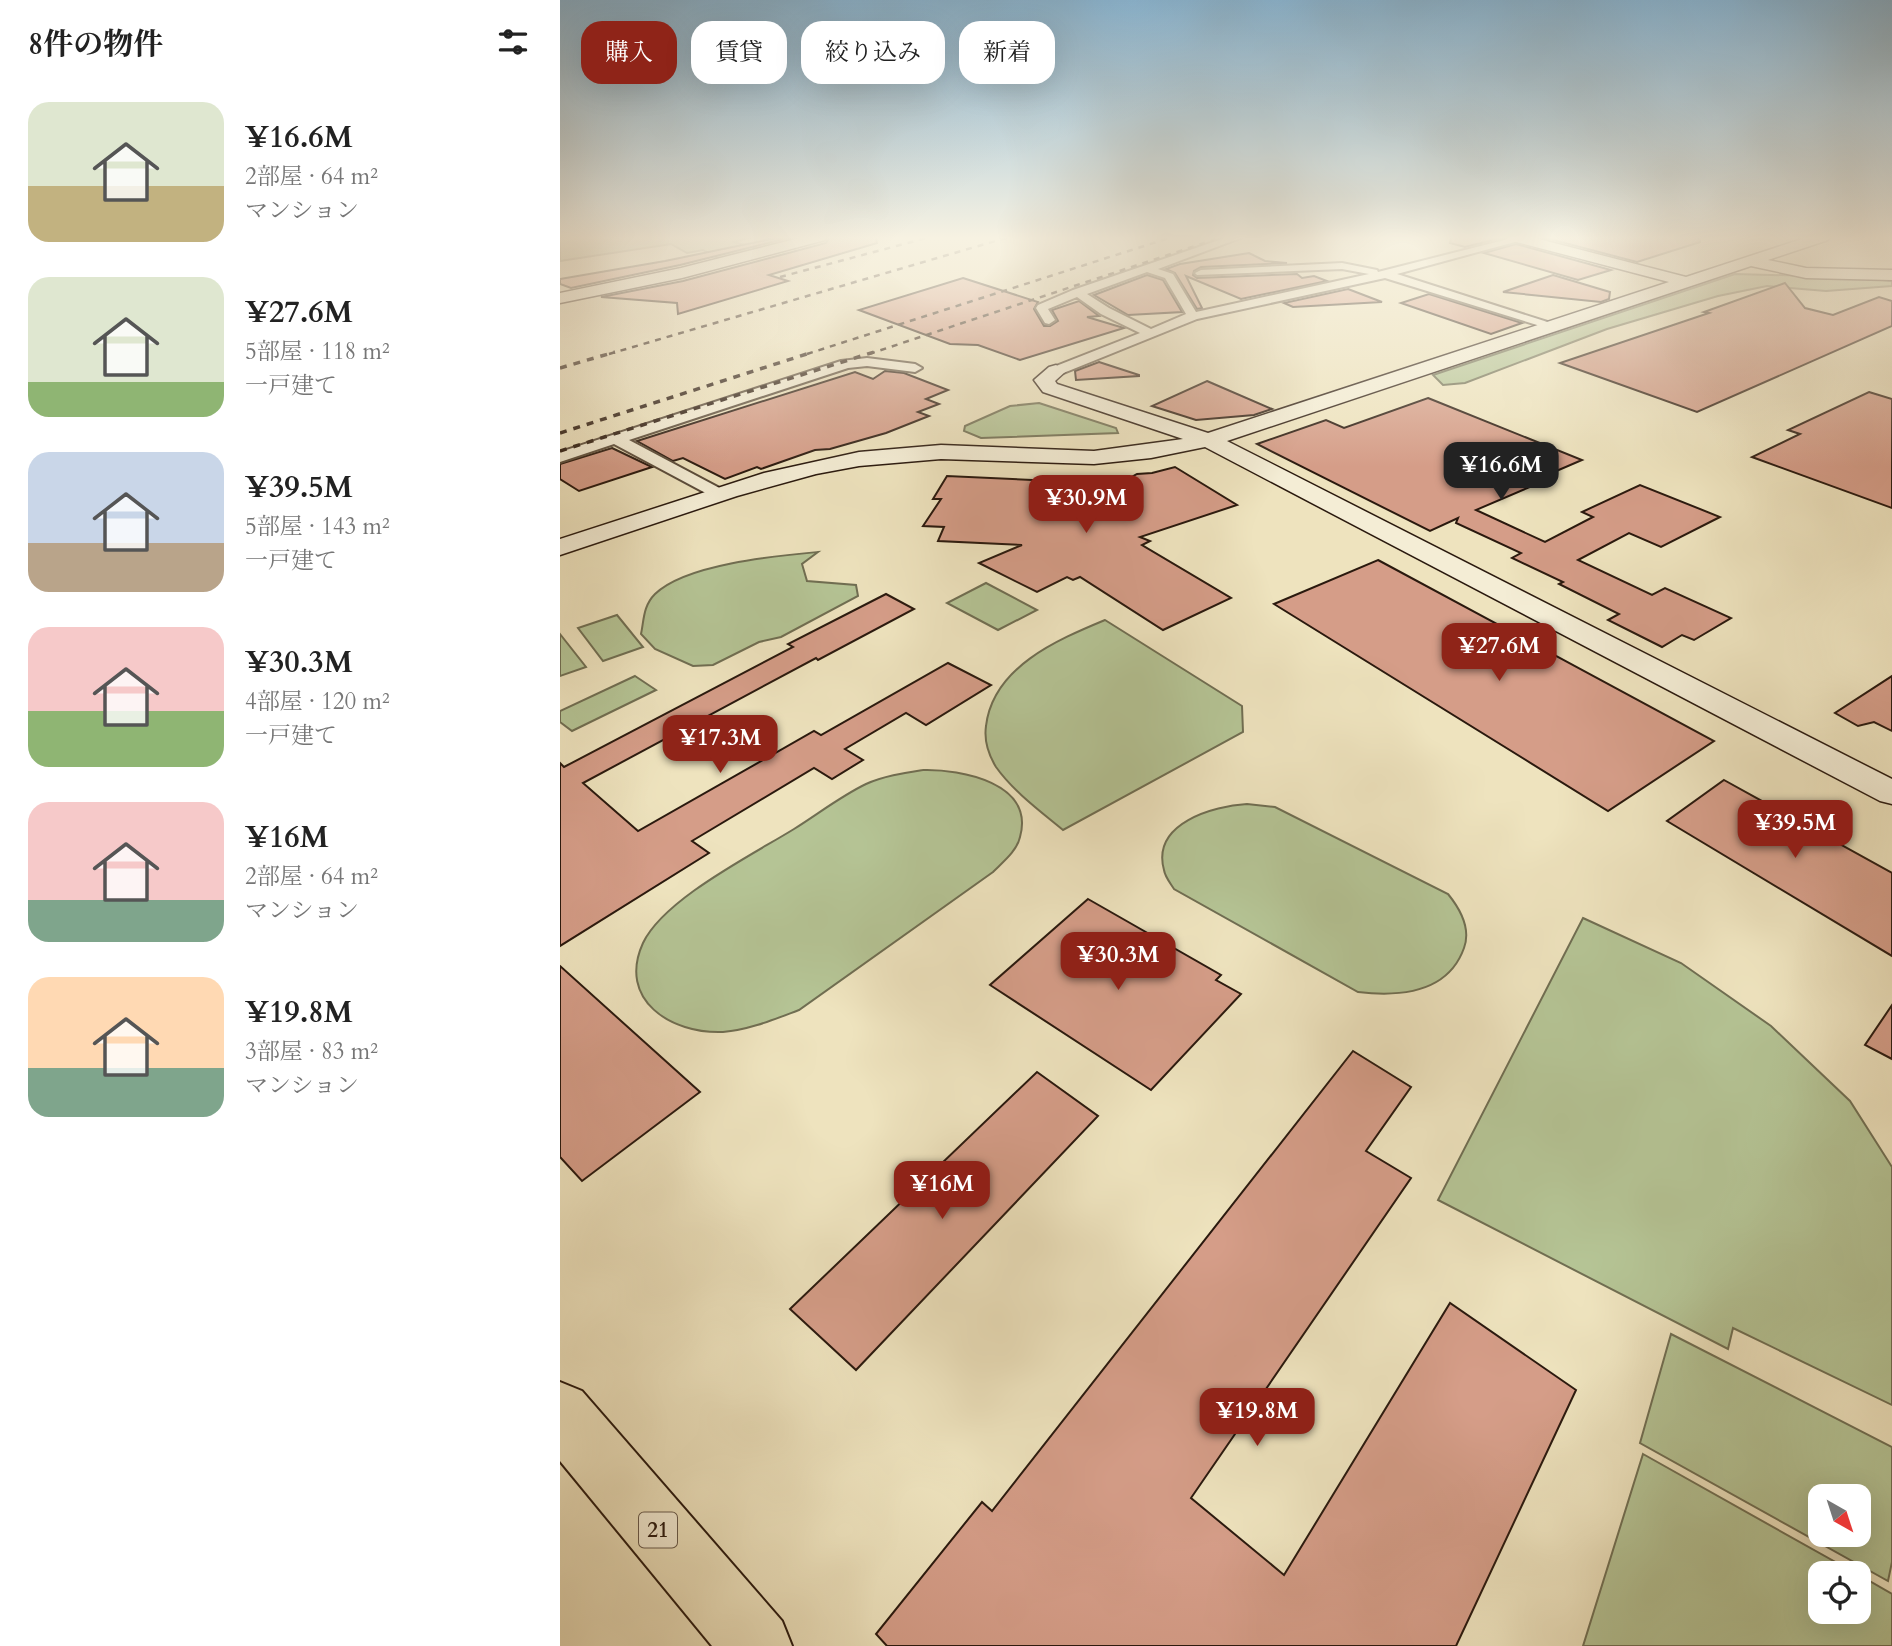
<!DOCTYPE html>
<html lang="ja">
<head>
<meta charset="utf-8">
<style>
  body { margin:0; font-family:Cardo,"Noto Serif JP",serif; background:#f6f6f6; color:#222; height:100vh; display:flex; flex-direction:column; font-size:26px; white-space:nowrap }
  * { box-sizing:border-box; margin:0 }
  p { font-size:23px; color:#767676 }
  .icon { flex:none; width:38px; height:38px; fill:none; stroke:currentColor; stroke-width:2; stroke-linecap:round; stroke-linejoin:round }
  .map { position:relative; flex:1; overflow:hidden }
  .drawer { display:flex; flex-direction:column; background:#fff; width:560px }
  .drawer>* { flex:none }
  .hud { position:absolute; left:21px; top:21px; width:665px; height:63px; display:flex; gap:14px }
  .needle { width:46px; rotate:141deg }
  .buttons { position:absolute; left:1248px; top:1484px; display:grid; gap:14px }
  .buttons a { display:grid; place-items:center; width:63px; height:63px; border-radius:14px; background:#fff; box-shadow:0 7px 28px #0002; font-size:35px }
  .price { position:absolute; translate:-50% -60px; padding:0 16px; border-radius:14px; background:#8f2418; color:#fff; font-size:23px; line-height:46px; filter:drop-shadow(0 2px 4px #0008) }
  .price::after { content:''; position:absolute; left:50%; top:42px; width:21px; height:16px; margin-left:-10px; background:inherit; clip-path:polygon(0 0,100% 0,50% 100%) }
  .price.selected { background:#222; color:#fff }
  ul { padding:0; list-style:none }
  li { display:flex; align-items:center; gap:21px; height:175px; padding:0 28px }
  li span { display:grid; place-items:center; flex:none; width:196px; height:140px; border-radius:21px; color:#555 }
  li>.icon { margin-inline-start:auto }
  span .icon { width:84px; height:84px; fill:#fffc; stroke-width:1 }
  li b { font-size:30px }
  h2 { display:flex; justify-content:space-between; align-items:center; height:84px; padding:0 28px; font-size:30px }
  .chip { padding:0 24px; border-radius:21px; background:#fff; box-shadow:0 7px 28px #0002; font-size:24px; line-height:63px }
  .chip.selected { background:#8f2418; color:#fff }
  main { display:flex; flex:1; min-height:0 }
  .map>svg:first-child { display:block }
  .green { fill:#b5c495; stroke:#706e52; stroke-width:2; fill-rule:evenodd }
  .building { fill:#d59d88; stroke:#2a190e; stroke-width:2 }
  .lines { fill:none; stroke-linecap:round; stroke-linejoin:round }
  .street-casing { stroke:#5b4c3a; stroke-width:4 }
  .secondary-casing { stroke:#2a190e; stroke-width:3 }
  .primary-casing { stroke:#2a190e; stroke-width:4 }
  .street { fill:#f4edd5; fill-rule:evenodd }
  .secondary { fill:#f4edd5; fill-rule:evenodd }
  .primary { fill:#eee3be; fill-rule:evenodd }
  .rail-far1 { stroke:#2a190e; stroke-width:2.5; stroke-dasharray:6 6; stroke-linecap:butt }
  .rail { stroke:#2a190e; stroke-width:3.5; stroke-dasharray:7 7; stroke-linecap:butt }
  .labels { text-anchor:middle; stroke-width:6; stroke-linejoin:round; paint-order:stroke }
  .shield { fill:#f4edd5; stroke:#67594a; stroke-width:2 }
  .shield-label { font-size:21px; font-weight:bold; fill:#2a190e }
</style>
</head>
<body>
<main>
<section class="drawer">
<h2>8件の物件<svg class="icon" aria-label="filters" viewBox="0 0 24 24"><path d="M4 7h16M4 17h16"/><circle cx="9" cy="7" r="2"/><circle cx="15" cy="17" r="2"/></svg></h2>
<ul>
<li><span style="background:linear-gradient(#dfe7d0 60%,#c2b280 0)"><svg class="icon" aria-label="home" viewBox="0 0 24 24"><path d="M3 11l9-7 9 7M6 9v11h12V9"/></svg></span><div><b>¥16.6M</b><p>2部屋 · 64 m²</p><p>マンション</p></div></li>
<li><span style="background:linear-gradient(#dfe7d0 75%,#8fb573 0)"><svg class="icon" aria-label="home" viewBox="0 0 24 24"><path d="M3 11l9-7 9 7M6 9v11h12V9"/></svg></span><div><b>¥27.6M</b><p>5部屋 · 118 m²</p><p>一戸建て</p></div></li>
<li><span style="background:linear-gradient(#c9d6e8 65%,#b9a48a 0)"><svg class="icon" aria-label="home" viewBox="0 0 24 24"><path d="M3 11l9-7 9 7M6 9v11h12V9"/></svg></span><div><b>¥39.5M</b><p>5部屋 · 143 m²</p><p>一戸建て</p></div></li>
<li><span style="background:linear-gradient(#f6c9c9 60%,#8fb573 0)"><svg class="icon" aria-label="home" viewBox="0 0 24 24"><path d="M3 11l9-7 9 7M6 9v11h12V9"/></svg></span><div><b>¥30.3M</b><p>4部屋 · 120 m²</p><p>一戸建て</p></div></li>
<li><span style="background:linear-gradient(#f6c9c9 70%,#7fa58c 0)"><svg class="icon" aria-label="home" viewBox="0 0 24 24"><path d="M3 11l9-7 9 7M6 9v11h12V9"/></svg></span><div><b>¥16M</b><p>2部屋 · 64 m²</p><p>マンション</p></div></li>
<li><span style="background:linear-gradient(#ffd9b3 65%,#7fa58c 0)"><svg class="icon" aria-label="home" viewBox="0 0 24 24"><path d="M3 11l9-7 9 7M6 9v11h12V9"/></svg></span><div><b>¥19.8M</b><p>3部屋 · 83 m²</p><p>マンション</p></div></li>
</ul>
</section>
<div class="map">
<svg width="1332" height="1646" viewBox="0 0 1332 1646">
  <rect width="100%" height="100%" fill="#eee3be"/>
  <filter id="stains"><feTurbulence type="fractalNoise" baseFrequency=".00286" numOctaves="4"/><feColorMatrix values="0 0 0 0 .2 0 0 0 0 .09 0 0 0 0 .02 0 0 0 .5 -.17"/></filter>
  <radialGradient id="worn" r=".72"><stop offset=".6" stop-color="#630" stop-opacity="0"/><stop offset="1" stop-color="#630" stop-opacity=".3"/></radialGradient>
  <g class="green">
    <path d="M0,237H192L174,242L202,250L161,260L143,250L127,253L111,244L0,261Z"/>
    <path d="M1175,274L1294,277L1332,281V286L1266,291L1207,286L1158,296L1047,329L905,383L883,385L873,375Z"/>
    <path d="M479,403L556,428L558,433L421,438L404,431L405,426L450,406Z"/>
    <path d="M258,552L242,564L247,581L296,585L298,596L221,637L199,642L153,665L133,666L95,649L81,634C84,620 83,606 95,594C126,564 215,556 258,552Z"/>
    <path d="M426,583L477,610L438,630L387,603Z"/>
    <path d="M57,615L83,647L43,661L18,628Z"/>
    <path d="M545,620L682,706L683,732L503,830C480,811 453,791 436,767C428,754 424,740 426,726C433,667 497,640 545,620Z"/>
    <path d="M0,634L26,667L0,676Z"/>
    <path d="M75,676L96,690L12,731L0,722V711Z"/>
    <path d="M363,770C401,769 475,783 460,837C457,851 443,862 433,872L239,1010C215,1019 189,1030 163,1032C111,1034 57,1000 83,943C104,899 192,855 234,829C258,814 281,796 306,784C324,776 344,773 363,770Z"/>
    <path d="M687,804L715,807L888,894C901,910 911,929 904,948C888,993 840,997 798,992L614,889C611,884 605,877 604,870C591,823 654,806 687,804Z"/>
    <path d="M1023,918L1121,963L1211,1026L1290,1101L1332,1167V1405L1173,1328L1168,1349L878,1200Z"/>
    <path d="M1111,1334L1332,1447V1562L1328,1581L1080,1443ZM1260,1496H1298V1535H1260Z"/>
    <path d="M1083,1454L1295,1573H1260V1612H1298L1299,1575L1332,1594V1646H1023Z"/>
  </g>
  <g class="building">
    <path d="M221,237H232L120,265L11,288L0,284V279L105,261Z"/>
    <path d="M270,237H316L317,243L209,275L228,281L118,314L117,303L41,297L123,281L266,243Z"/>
    <path d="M891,237H945L905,247L890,243Z"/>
    <path d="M982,237H1139L1140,242L1077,262Z"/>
    <path d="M956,244L1051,270L1018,280L924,253Z"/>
    <path d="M689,253L705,261L727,263L641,267L634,271L633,275L637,278L737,274L742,278L754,276L767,281L681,299L626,276L642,308L637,309L615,273L606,269L620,264Z"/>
    <path d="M587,275L603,280L622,312L568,315L534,295Z"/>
    <path d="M993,275L1050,292L1049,299L1041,302L943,292Z"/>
    <path d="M403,278L478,302L474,309L484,326H490L498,321L492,310L519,301L539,316L527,317L564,328L460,360L418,345L390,344L299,310Z"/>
    <path d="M1225,283L1245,308L1273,315L1319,297L1332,301V326L1137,412L1000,363L1149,313L1144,312Z"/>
    <path d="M788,289L822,302L733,307L724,303Z"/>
    <path d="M869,294L962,323L931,334L841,303Z"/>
    <path d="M539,362L579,375V376L516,380L515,371Z"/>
    <path d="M325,371L344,373L388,390L366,399L379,404L358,412L369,416L326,433L270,449L255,450L201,469L197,467L165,479L123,458L113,461L77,441L295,372L313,379Z"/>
    <path d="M647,381L712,409L694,415L636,420L592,406Z"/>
    <path d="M1309,392L1332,399V508L1192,457L1240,434L1228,430Z"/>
    <path d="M868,398L1022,460L966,484L972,486L916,510L985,542L1033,517L1022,512L1080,485L1160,517L1101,547L1069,533L1018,560L1092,595L1105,588L1171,618L1134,640L1122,635L1102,647L1048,620L1059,614L999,584L1003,582L952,558L961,553L896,523L898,518L870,531L697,444L766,420L784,428Z"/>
    <path d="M52,448L92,467L19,491L0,479V464Z"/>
    <path d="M615,467L677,505L580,537L590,541L582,545L671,598L603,630L520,577L513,580L507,577L477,592L419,563L462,545L378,541L384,527L363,526L381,499H373L387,476L559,484L577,474L592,473Z"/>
    <path d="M818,560L1154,741L1048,811L714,604Z"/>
    <path d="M326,594L354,609L258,660L256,658L23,783L78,831L254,731L261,735L388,663L431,685L366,725L346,713L285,749L303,760L272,779L254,768L132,841L149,853L0,946V763L4,767L233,647L228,644Z"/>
    <path d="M1332,676V731L1314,722L1298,726L1275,713Z"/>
    <path d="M1164,780L1332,873V956L1107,821Z"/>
    <path d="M528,899L661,975L656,980L681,994L591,1090L430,985Z"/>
    <path d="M0,966L140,1092L22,1181L0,1157Z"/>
    <path d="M1332,1005V1059L1305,1045Z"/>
    <path d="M793,1051L851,1087L806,1151L851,1178L631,1498L724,1575L890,1303L1016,1390L896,1646H327L316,1634L422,1502L432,1511Z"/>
    <path d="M477,1072L538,1116L296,1370L230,1309Z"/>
  </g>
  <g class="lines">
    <defs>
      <g id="street">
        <path d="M668,237H683L598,269L613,274L636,312L809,274L782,269L637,275L635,273L641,270L782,263L817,270L818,272L956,237H973L837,274L1000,326L990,329L825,278L637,319L501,374H491V368L580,333L541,314L517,297L488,309L495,320L489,324L485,323L476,308L478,305L513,290ZM587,272L605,278L626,314L591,329L549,308L527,294Z"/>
        <path d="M307,358L355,364L362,368L355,372L307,366L288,368L69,440L167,492L169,495L167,498H155L54,444L0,462V452L281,361Z"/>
      </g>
      <g id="secondary">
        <path d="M243,237H267L265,240L122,278L0,303V293L121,268Z"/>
        <path d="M947,237H971L1126,277L1248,237H1270L1268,240L1208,260L1246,268L1332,270V280L1246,278L1191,266L667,441L1332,779V804L1320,801L645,447L591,458L534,464L381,459L299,466L256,474L177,496L0,555V539L204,473L299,452L381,445L534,451L623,439L483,392L474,380L489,367L496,365L506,371L495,381L497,384L648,433L1109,282L949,240Z"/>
      </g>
      <path id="primary" d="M0,1382L22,1391L222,1621L232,1646H152L0,1461Z"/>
    </defs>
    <use href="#street" class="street-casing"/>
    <use href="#secondary" class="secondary-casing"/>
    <use href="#primary" class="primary-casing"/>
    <use href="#street" class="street"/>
    <use href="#secondary" class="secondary"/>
    <use href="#primary" class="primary"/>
    <g class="rail-far1">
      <path d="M220,277L370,237"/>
      <path d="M49,354L449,237"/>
      <path d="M247,354L612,237"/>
      <path d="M309,354L662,237"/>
    </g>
    <g class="rail">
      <path d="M0,368L55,352"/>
      <path d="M0,433L253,352"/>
      <path d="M0,451L314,352"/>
    </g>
  </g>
  <linearGradient id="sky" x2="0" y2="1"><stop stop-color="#89b7d6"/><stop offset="0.51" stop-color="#f7f2e2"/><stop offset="1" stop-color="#f7f2e2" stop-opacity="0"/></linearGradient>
  <rect width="1332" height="467" fill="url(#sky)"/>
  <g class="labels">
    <rect class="shield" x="79" y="1512.5" width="38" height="35" rx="5"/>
    <g class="shield-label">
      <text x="98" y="1537">21</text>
    </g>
  </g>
  <rect width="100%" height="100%" filter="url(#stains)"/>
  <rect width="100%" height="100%" fill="url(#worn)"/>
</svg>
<div class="buttons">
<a><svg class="needle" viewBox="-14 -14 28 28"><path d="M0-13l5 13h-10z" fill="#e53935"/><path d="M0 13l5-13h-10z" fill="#767676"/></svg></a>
<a><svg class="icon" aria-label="locate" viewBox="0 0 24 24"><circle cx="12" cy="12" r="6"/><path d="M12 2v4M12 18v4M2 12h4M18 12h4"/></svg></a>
</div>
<b class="price selected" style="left:941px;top:502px">¥16.6M</b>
<b class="price" style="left:526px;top:535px">¥30.9M</b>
<b class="price" style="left:939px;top:683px">¥27.6M</b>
<b class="price" style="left:160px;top:775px">¥17.3M</b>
<b class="price" style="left:1235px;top:860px">¥39.5M</b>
<b class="price" style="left:558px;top:992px">¥30.3M</b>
<b class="price" style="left:382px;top:1221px">¥16M</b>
<b class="price" style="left:697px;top:1448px">¥19.8M</b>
<div class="hud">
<a class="chip selected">購入</a>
<a class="chip">賃貸</a>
<a class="chip">絞り込み</a>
<a class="chip">新着</a>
</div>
</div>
</main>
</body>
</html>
